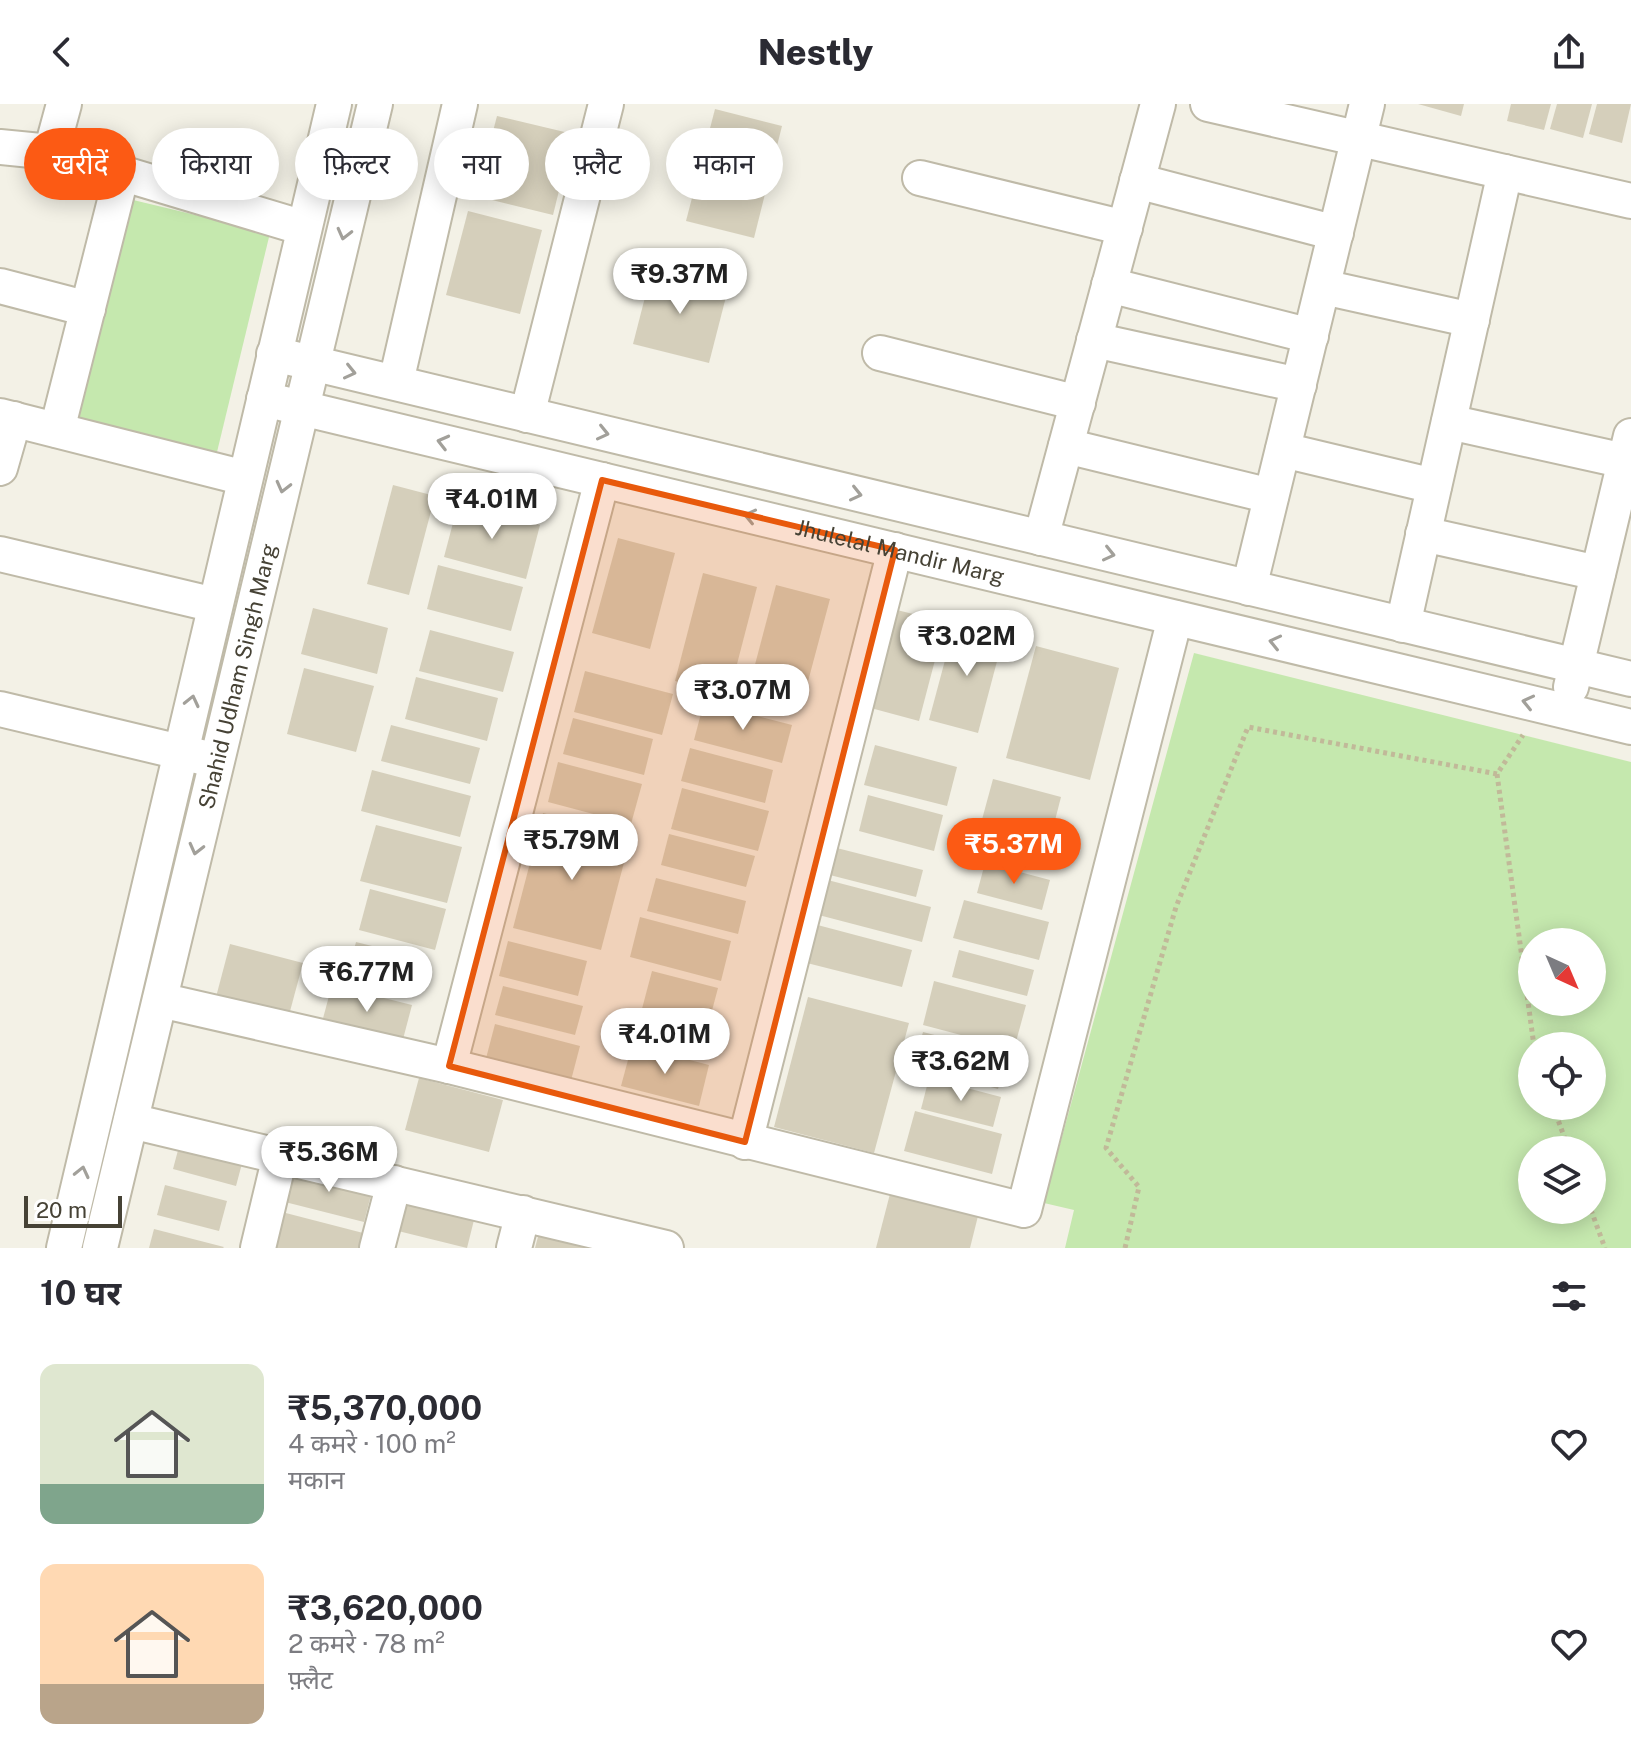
<!DOCTYPE html>
<html lang="hi">
<head>
<meta charset="utf-8">
<style>
  body { margin:0; font-family:"Public Sans","Noto Sans Devanagari",sans-serif; background:#f2f2f3; color:#2b2b33; height:100vh; display:flex; flex-direction:column; font-size:30px; white-space:nowrap }
  * { box-sizing:border-box; margin:0 }
  p { font-size:26px; color:#7c7c81 }
  .icon { flex:none; width:44px; height:44px; fill:none; stroke:currentColor; stroke-width:2; stroke-linecap:round; stroke-linejoin:round }
  .map { position:relative; height:1144px; overflow:hidden }
  .side { display:flex; flex-direction:column; background:#fff; flex:1 }
  .side>* { flex:none }
  .guide { position:absolute; left:24px; top:24px; width:800px; height:72px; display:flex; gap:16px }
  .needle { width:52px; rotate:136deg }
  .controls { position:absolute; left:1518px; top:824px; display:grid; gap:16px }
  .controls a { display:grid; place-items:center; width:88px; height:88px; border-radius:50%; background:#fff; box-shadow:0 4px 20px #0003; font-size:40px }
  .scale { position:absolute; left:24px; bottom:20px; width:98px; box-sizing:border-box; padding-left:8px; border:4px solid #464235; border-top:0; font-size:22px; line-height:28px; white-space:nowrap; color:#464235; -webkit-text-stroke:6px #fff; paint-order:stroke }
  .price { position:absolute; translate:-50% -68px; padding:0 18px; border-radius:28px; background:#fff; color:#222; font-size:26px; line-height:52px; filter:drop-shadow(0 2px 4px #0008) }
  .price::after { content:''; position:absolute; left:50%; top:48px; width:24px; height:18px; margin-left:-12px; background:inherit; clip-path:polygon(0 0,100% 0,50% 100%) }
  .price.current { background:#fc5a14; color:#fff }
  ul { padding:0; list-style:none }
  li { display:flex; align-items:center; gap:24px; height:200px; padding:0 40px }
  li span { display:grid; place-items:center; flex:none; width:224px; height:160px; border-radius:16px; color:#555 }
  li>.icon { margin-inline-start:auto }
  span .icon { width:96px; height:96px; fill:#fffc; stroke-width:1 }
  li b { font-size:34px }
  h2 { display:flex; justify-content:space-between; align-items:center; height:96px; padding:0 40px; font-size:34px }
  .tag { padding:0 28px; border-radius:36px; background:#fff; box-shadow:0 4px 20px #0003; font-size:28px; line-height:72px }
  .tag.current { background:#fc5a14; color:#fff }
  header { display:flex; justify-content:space-between; align-items:center; height:104px; padding:0 40px; background:#fff; font-size:36px; font-weight:800 }
  .map>svg:first-child { display:block }
  .green { fill:#c5e8ae; fill-rule:evenodd }
  .building { fill:#d5cfbb }
  .lines { fill:none; stroke-linecap:round; stroke-linejoin:round }
  .minor-casing { stroke:#bfbaa8; stroke-width:38 }
  .path { stroke:#c1b999; stroke-width:5; stroke-dasharray:4 4; stroke-linecap:butt }
  .minor { stroke:#fff; stroke-width:34 }
  .oneway { stroke:#a2a09a }
  .marked { fill:#e8590c; fill-opacity:0.2; stroke:#e8590c; stroke-width:6; stroke-linejoin:round }
  .labels { text-anchor:middle; stroke-width:6; stroke-linejoin:round; paint-order:stroke }
  .street-label { font-size:22px; fill:#464235; stroke:#fff }
</style>
</head>
<body>
<header><svg class="icon" aria-label="back" viewBox="0 0 24 24"><path d="M15 5l-7 7 7 7"/></svg>Nestly<svg class="icon" aria-label="share" viewBox="0 0 24 24"><path d="M12 15V3M7 8l5-5 5 5M5 13v7h14v-7"/></svg></header>
<div class="map">
<svg width="1631" height="1144" viewBox="0 0 1631 1144">
  <rect width="100%" height="100%" fill="#f3f1e6"/>
  <g class="green">
    <path d="M129,95L270,129L217,348L75,315Z"/>
    <path d="M1194,549L1631,658V1144H1065L1074,1106L1044,1099ZM1532,838H1592V898H1532ZM1532,942H1592V1002H1532ZM1532,1046H1592V1106H1532Z"/>
  </g>
  <g class="building">
    <path d="M1418,0H1464L1461,12Z"/>
    <path d="M1511,0H1551L1544,26L1507,17Z"/>
    <path d="M1557,0H1592L1583,34L1550,25Z"/>
    <path d="M1597,0H1631L1622,39L1589,30Z"/>
    <path d="M715,5L782,22L754,134L686,117Z"/>
    <path d="M497,12L573,30L553,111L476,92Z"/>
    <path d="M468,107L542,126L520,210L446,191Z"/>
    <path d="M652,166L728,185L709,259L633,240Z"/>
    <path d="M393,381L435,392L409,491L367,480Z"/>
    <path d="M458,400L540,421L526,475L444,453Z"/>
    <path d="M618,434L675,449L650,545L592,529Z"/>
    <path d="M438,461L523,483L511,527L427,505Z"/>
    <path d="M703,469L757,483L729,591L675,577Z"/>
    <path d="M776,481L830,495L802,600L748,587Z"/>
    <path d="M313,504L388,524L377,570L301,550Z"/>
    <path d="M893,505L945,518L919,617L867,603Z"/>
    <path d="M955,519L1004,531L978,629L929,616Z"/>
    <path d="M430,526L514,548L503,588L419,567Z"/>
    <path d="M1036,542L1119,564L1090,676L1006,654Z"/>
    <path d="M304,564L374,582L356,648L287,630Z"/>
    <path d="M585,567L673,590L662,631L574,608Z"/>
    <path d="M416,573L498,594L487,637L405,615Z"/>
    <path d="M704,598L792,621L782,659L694,636Z"/>
    <path d="M573,614L653,635L644,671L563,650Z"/>
    <path d="M391,621L480,644L470,680L381,657Z"/>
    <path d="M875,641L957,663L947,702L864,681Z"/>
    <path d="M690,644L773,666L765,699L681,677Z"/>
    <path d="M558,658L642,680L631,720L548,698Z"/>
    <path d="M372,666L471,692L460,733L361,707Z"/>
    <path d="M993,675L1061,693L1043,763L974,745Z"/>
    <path d="M682,684L769,707L758,747L671,725Z"/>
    <path d="M868,691L943,711L934,747L859,727Z"/>
    <path d="M543,709L631,732L601,846L513,824Z"/>
    <path d="M376,721L462,743L447,799L360,777Z"/>
    <path d="M669,730L755,752L746,783L661,761Z"/>
    <path d="M829,742L923,766L916,793L822,769Z"/>
    <path d="M985,759L1050,776L1042,806L977,789Z"/>
    <path d="M656,774L746,797L738,830L647,807Z"/>
    <path d="M820,774L931,803L922,838L811,809Z"/>
    <path d="M370,785L446,805L435,846L359,826Z"/>
    <path d="M964,796L1049,818L1039,856L953,834Z"/>
    <path d="M640,813L731,837L721,877L630,853Z"/>
    <path d="M810,819L912,846L902,883L799,857Z"/>
    <path d="M508,837L587,857L578,892L499,872Z"/>
    <path d="M356,838L424,855L414,893L346,876Z"/>
    <path d="M230,840L303,859L289,911L216,893Z"/>
    <path d="M959,846L1034,866L1027,892L952,873Z"/>
    <path d="M652,867L718,884L700,952L634,935Z"/>
    <path d="M934,877L1026,901L1014,945L923,921Z"/>
    <path d="M332,881L412,901L402,939L322,918Z"/>
    <path d="M503,882L583,902L575,931L495,911Z"/>
    <path d="M808,893L909,919L874,1049L774,1023Z"/>
    <path d="M495,920L580,942L569,984L484,962Z"/>
    <path d="M923,928L1008,950L998,985L913,962Z"/>
    <path d="M632,941L709,961L699,1002L621,982Z"/>
    <path d="M419,974L503,996L489,1048L405,1026Z"/>
    <path d="M929,974L1001,993L993,1023L921,1005Z"/>
    <path d="M915,1007L1002,1030L992,1070L904,1047Z"/>
    <path d="M181,1035L244,1052L236,1082L173,1065Z"/>
    <path d="M294,1063L373,1083L364,1118L285,1098Z"/>
    <path d="M165,1081L227,1097L219,1127L157,1111Z"/>
    <path d="M891,1086L979,1108L970,1144H876Z"/>
    <path d="M400,1088L476,1108L467,1144L390,1125Z"/>
    <path d="M278,1107L367,1130L364,1144H268Z"/>
    <path d="M154,1125L224,1143L223,1144H149Z"/>
    <path d="M540,1125L609,1144H535Z"/>
  </g>
  <g class="lines">
    <defs>
      <g id="minor">
        <path d="M1208,0L1631,97"/>
        <path d="M0,43L51,48L304,124"/>
        <path d="M51,48L64,0"/>
        <path d="M920,74L1125,124"/>
        <path d="M1137,77L1336,129"/>
        <path d="M1109,181L1311,232"/>
        <path d="M0,182L88,205"/>
        <path d="M1323,183L1472,216"/>
        <path d="M1094,236L1299,281"/>
        <path d="M880,249L1078,299"/>
        <path d="M274,250L1631,575"/>
        <path d="M396,278L460,0"/>
        <path id="s1" d="M264,295L1631,623"/>
        <path d="M527,311L606,0"/>
        <path d="M0,312L245,374"/>
        <path d="M1449,318L1625,357"/>
        <path d="M57,326L122,69"/>
        <path d="M1066,342L1271,392"/>
        <path d="M1283,346L1434,382"/>
        <path d="M0,364L14,315"/>
        <path d="M1423,430L1598,469"/>
        <path d="M1041,434L1158,0"/>
        <path d="M0,450L215,501"/>
        <path d="M1249,484L1367,0"/>
        <path d="M1403,521L1505,68"/>
        <path d="M1571,583L1631,332"/>
        <path d="M0,605L201,653"/>
        <path d="M160,896L449,962L1024,1106L1175,514"/>
        <path d="M449,962L602,376"/>
        <path d="M131,1017L666,1144"/>
        <path d="M745,1038L895,446"/>
        <path d="M64,1144L334,0"/>
        <path id="s2" d="M100,1144L375,0"/>
        <path d="M258,1144L280,1052"/>
        <path d="M377,1144L394,1079"/>
        <path d="M514,1144L523,1109"/>
      </g>
    </defs>
    <use href="#minor" class="minor-casing"/>
    <g class="path">
      <path d="M1497,670L1534,942"/>
      <path d="M1553,1002L1569,1046"/>
      <path d="M1591,1106L1605,1144"/>
      <path d="M1125,1144L1139,1083L1106,1044L1176,803L1248,623L1497,670L1523,631"/>
    </g>
    <use href="#minor" class="minor"/>
  </g>
  <defs><path id="oneway-chevron" d="M-2-3.5L2.5 0L-2 3.5" fill="none" stroke-width="1.6" stroke-linecap="round" stroke-linejoin="round" transform="scale(2)"/></defs>
  <g class="oneway">
    <use href="#oneway-chevron" transform="translate(344 130) rotate(104)"/>
    <use href="#oneway-chevron" transform="translate(350 268) rotate(13)"/>
    <use href="#oneway-chevron" transform="translate(603 329) rotate(13)"/>
    <use href="#oneway-chevron" transform="translate(443 338) rotate(-166)"/>
    <use href="#oneway-chevron" transform="translate(283 383) rotate(104)"/>
    <use href="#oneway-chevron" transform="translate(856 390) rotate(13)"/>
    <use href="#oneway-chevron" transform="translate(750 412) rotate(-167)"/>
    <use href="#oneway-chevron" transform="translate(1109 450) rotate(13)"/>
    <use href="#oneway-chevron" transform="translate(1275 538) rotate(-167)"/>
    <use href="#oneway-chevron" transform="translate(192 597) rotate(-77)"/>
    <use href="#oneway-chevron" transform="translate(1528 598) rotate(-167)"/>
    <use href="#oneway-chevron" transform="translate(196 745) rotate(104)"/>
    <use href="#oneway-chevron" transform="translate(82 1068) rotate(-77)"/>
  </g>
  <path class="marked" d="M602,376L895,446L745,1038L449,962Z"/>
  <g class="labels">
    <g class="street-label">
      <text dy="8" stroke="none"><textPath href="#s1" startOffset="654">Jhulelal Mandir Marg</textPath></text>
      <text dy="8" stroke="none"><textPath href="#s2" startOffset="588">Shahid Udham Singh Marg</textPath></text>
    </g>
  </g>
</svg>
<div class="controls">
<a><svg class="needle" viewBox="-14 -14 28 28"><path d="M0-13l5 13h-10z" fill="#e53935"/><path d="M0 13l5-13h-10z" fill="#7c7c81"/></svg></a>
<a><svg class="icon" aria-label="locate" viewBox="0 0 24 24"><circle cx="12" cy="12" r="6"/><path d="M12 2v4M12 18v4M2 12h4M18 12h4"/></svg></a>
<a><svg class="icon" aria-label="layers" viewBox="0 0 24 24"><path d="M12 4l9 5-9 5-9-5zM3 14l9 5 9-5"/></svg></a>
</div>
<div class="scale">20 m</div>
<b class="price" style="left:680px;top:212px">₹9.37M</b>
<b class="price" style="left:492px;top:437px">₹4.01M</b>
<b class="price" style="left:967px;top:574px">₹3.02M</b>
<b class="price" style="left:743px;top:628px">₹3.07M</b>
<b class="price" style="left:572px;top:778px">₹5.79M</b>
<b class="price current" style="left:1014px;top:782px">₹5.37M</b>
<b class="price" style="left:367px;top:910px">₹6.77M</b>
<b class="price" style="left:665px;top:972px">₹4.01M</b>
<b class="price" style="left:961px;top:999px">₹3.62M</b>
<b class="price" style="left:329px;top:1090px">₹5.36M</b>
<div class="guide">
<a class="tag current">खरीदें</a>
<a class="tag">किराया</a>
<a class="tag">फ़िल्टर</a>
<a class="tag">नया</a>
<a class="tag">फ़्लैट</a>
<a class="tag">मकान</a>
</div>
</div>
<section class="side">
<h2>10 घर<svg class="icon" aria-label="filters" viewBox="0 0 24 24"><path d="M4 7h16M4 17h16"/><circle cx="9" cy="7" r="2"/><circle cx="15" cy="17" r="2"/></svg></h2>
<ul>
<li><span style="background:linear-gradient(#dfe7d0 75%,#7fa58c 0)"><svg class="icon" aria-label="home" viewBox="0 0 24 24"><path d="M3 11l9-7 9 7M6 9v11h12V9"/></svg></span><div><b>₹5,370,000</b><p>4 कमरे · 100 m²</p><p>मकान</p></div><svg class="icon" aria-label="heart" viewBox="0 0 24 24"><path d="M12 20l-8-8c-3-5 5-10 8-4 3-6 11-1 8 4z"/></svg></li>
<li><span style="background:linear-gradient(#ffd9b3 75%,#b9a48a 0)"><svg class="icon" aria-label="home" viewBox="0 0 24 24"><path d="M3 11l9-7 9 7M6 9v11h12V9"/></svg></span><div><b>₹3,620,000</b><p>2 कमरे · 78 m²</p><p>फ़्लैट</p></div><svg class="icon" aria-label="heart" viewBox="0 0 24 24"><path d="M12 20l-8-8c-3-5 5-10 8-4 3-6 11-1 8 4z"/></svg></li>
</ul>
</section>
</body>
</html>
